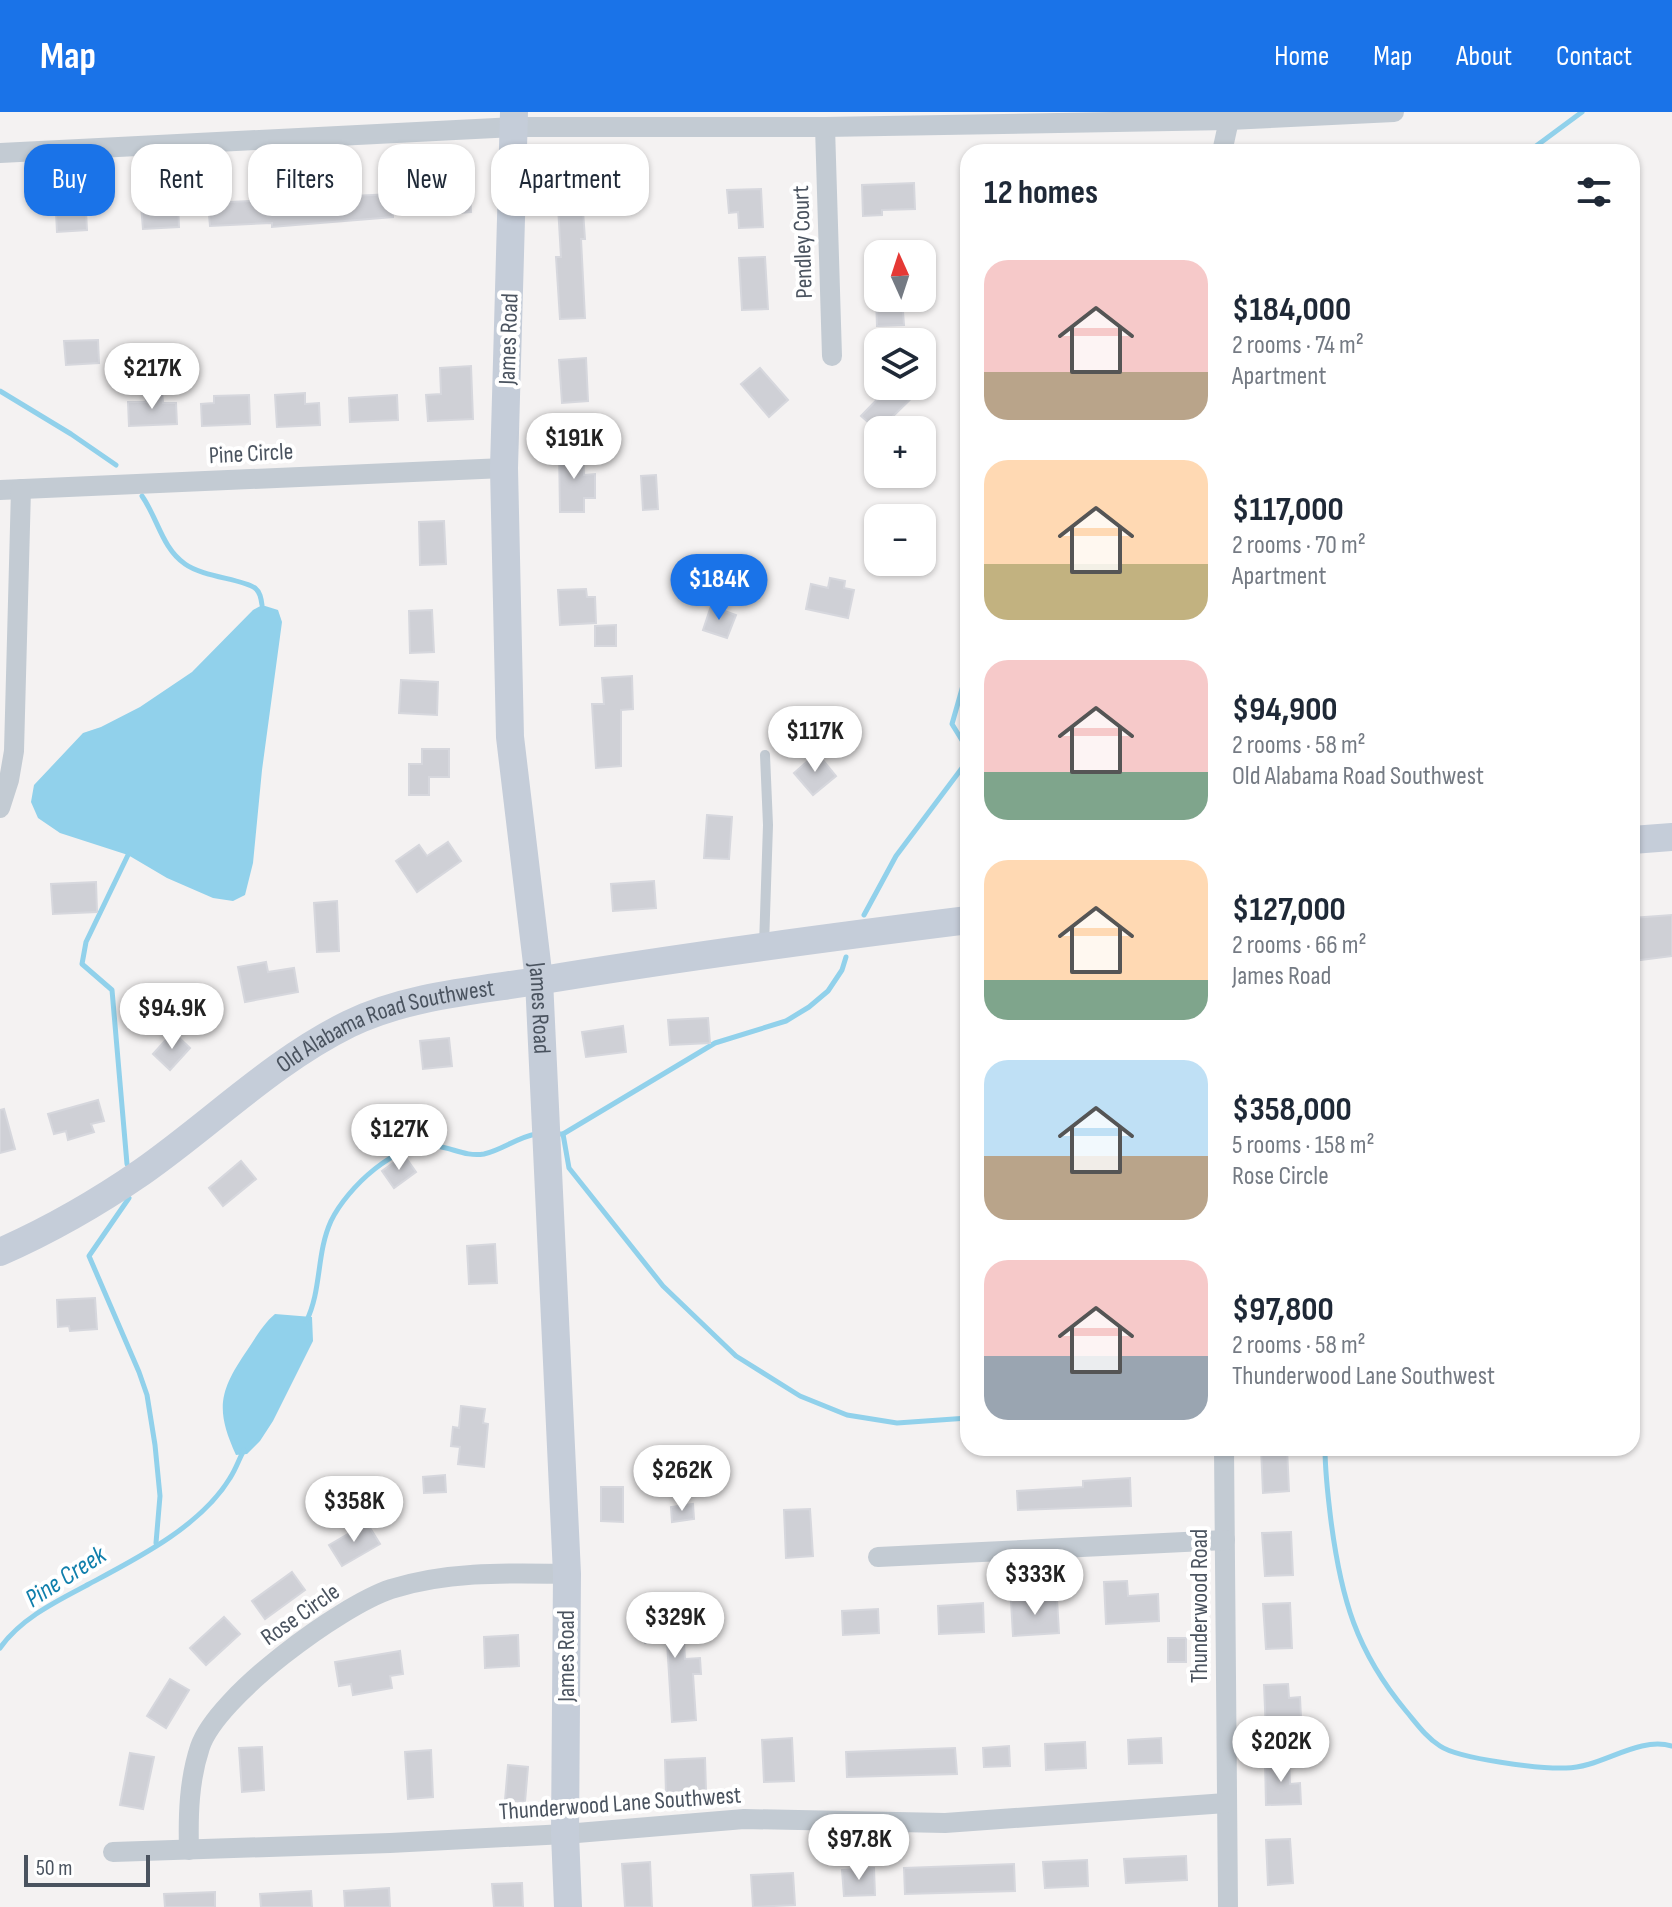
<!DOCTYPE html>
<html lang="en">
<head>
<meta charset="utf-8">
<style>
  body { margin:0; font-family:"Sofia Sans Condensed",sans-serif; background:#f2f2f3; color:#1f2937; height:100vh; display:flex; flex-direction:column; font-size:30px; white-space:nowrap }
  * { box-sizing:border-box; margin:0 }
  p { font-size:26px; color:#747a83 }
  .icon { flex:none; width:44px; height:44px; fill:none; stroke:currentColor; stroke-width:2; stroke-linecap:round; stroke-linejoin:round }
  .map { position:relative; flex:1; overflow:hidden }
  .panel { position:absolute; left:960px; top:32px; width:680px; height:1312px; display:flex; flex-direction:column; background:#fff; border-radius:24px; box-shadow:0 2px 6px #0004 }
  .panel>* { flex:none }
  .guide { position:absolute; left:24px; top:32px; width:760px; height:72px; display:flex; gap:16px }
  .needle { width:52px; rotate:357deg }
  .buttons { position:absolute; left:864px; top:128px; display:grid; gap:16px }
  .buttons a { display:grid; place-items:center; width:72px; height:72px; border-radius:16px; background:#fff; box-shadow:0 2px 6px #0004; font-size:40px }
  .scale { position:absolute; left:24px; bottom:20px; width:126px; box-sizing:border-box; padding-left:8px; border:4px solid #4a535f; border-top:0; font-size:22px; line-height:28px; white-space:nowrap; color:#4a535f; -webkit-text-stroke:6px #fff; paint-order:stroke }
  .price { position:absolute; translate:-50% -68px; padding:0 18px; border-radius:28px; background:#fff; color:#222; font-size:26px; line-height:52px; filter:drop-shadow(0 2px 4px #0008) }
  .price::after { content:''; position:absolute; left:50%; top:48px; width:24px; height:18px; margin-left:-12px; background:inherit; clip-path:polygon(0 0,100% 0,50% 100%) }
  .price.on { background:#1a73e8; color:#fff }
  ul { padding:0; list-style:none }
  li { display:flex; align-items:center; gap:24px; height:200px; padding:0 24px }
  li span { display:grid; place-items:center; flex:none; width:224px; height:160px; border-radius:24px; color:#555 }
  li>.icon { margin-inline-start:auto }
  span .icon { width:96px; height:96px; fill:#fffc; stroke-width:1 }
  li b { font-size:34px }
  h2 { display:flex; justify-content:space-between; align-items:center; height:96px; padding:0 24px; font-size:34px }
  .tag { padding:0 28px; border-radius:24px; background:#fff; box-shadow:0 2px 6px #0004; font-size:28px; line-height:72px }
  .tag.on { background:#1a73e8; color:#fff }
  header { display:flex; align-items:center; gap:48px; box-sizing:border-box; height:112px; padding:0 40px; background:#1a73e8; color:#fff }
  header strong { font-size:38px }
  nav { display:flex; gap:44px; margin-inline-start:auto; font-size:28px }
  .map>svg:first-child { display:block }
  .water { fill:#91d1eb }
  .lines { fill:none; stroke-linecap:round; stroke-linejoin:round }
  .stream { stroke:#91d1eb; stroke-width:5 }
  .building { fill:#cfd0d6; stroke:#d6d7dd; stroke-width:2 }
  .lane { stroke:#c3cbd3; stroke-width:10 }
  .street { stroke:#c3cbd3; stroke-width:20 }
  .secondary { stroke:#c5cdd9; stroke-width:28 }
  .labels { text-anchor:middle; stroke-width:8; stroke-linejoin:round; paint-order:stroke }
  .street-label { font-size:24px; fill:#4a535f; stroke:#fff }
  .water-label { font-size:26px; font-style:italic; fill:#107fac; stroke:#fff }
</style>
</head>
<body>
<header>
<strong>Map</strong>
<nav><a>Home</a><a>Map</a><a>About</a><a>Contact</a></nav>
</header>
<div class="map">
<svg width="1672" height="1795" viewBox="0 0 1672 1795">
  <rect width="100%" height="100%" fill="#f4f2f2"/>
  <g class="water">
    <path d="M262,493L278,498L282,510L262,658L253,751L245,783L233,789L213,786L167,766L128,743L60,721L38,706L31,690L34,673L83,621L101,615L140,595L192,560L253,498Z"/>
    <path d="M275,1202L312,1205L313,1229L273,1309L260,1329L247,1342L236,1343C215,1297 219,1279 248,1237C256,1225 264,1211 275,1202Z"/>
  </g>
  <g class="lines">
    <g class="stream">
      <path d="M1528,40L1582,0"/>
      <path d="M0,279L71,322L116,353"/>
      <path d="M142,384C158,407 162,436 185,452C203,465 243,467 255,476C260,480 261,486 262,493"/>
      <path d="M968,556L952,612L968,638"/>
      <path d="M864,803L896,744L968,648"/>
      <path d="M554,1022H563L715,931L786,909L809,895L828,879L842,858L846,845"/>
      <path d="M563,1022L569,1056L663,1174L736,1244L800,1284L847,1303L897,1311L968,1306"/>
      <path d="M127,1052L112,878L82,852L86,830L128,743"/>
      <path d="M129,1086L89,1144L139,1260L147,1283L155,1333L160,1384L156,1431"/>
      <path d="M306,1210C322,1178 316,1142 331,1109C347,1076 397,1028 436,1034C453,1036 466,1045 484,1042C502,1038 518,1025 536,1022"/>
      <path d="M1325,1336C1325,1361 1328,1385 1331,1409C1341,1486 1356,1539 1406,1599C1417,1612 1426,1625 1440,1634C1459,1647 1541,1657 1566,1656C1601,1656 1637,1624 1672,1634"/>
      <path d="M0,1536C21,1506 57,1489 89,1472C138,1446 201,1414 230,1366C236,1357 239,1347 244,1338"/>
    </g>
  </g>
  <g class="building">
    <path d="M914,71L915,97L882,98V103L863,104L862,73Z"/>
    <path d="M598,74L599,98L583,99L585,127H581L585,206L560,207L556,145H561L557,77Z"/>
    <path d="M761,77L763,115L739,116L738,100L729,101L727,78Z"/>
    <path d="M470,78L471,100L430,103L429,80Z"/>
    <path d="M392,82L393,105L272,115V111L210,114L208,91Z"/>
    <path d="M178,92L179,115L143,117L141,94Z"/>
    <path d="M86,99L87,118L57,120L56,100Z"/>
    <path d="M765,145L768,197L742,198L739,146Z"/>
    <path d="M876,186H902L904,213L877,214Z"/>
    <path d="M98,228L99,251L66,253L64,229Z"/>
    <path d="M586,246L588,289L562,291L559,248Z"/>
    <path d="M471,254L473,307L428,309L426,283L441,282L440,256Z"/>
    <path d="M760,256L788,288L769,305L741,272Z"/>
    <path d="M890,274H924L878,319L861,304Z"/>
    <path d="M145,279H162L163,291H176L177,312L129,314L128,290H146Z"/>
    <path d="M305,281V292L319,291L320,313L277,315L275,283Z"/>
    <path d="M249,283L250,312L202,314L201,292L214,291V284Z"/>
    <path d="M397,283L398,308L350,310L349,286Z"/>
    <path d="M559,336H583L584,363L595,362V386H584V400H560Z"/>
    <path d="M656,363L658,397L643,398L641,364Z"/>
    <path d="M444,409L446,452L420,453L419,410Z"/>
    <path d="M830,466L845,469L844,476L854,478L848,506L806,497L811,472L828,476Z"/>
    <path d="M586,477L587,485H595L596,511L560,513L558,478Z"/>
    <path d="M711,494L736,503L727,526L703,518Z"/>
    <path d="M432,498L434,540L410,541L409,499Z"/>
    <path d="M616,513V534H595V514Z"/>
    <path d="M632,564L633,597L621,598V654L596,656L592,592H604L602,566Z"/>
    <path d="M401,568L438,570L437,603L399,601Z"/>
    <path d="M422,637H449V665H429V683H409V652H422Z"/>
    <path d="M817,641L836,664L813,683L794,661Z"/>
    <path d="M707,703L732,705L729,747L704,746Z"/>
    <path d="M448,730L461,749L417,780L396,749L419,733L427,744Z"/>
    <path d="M654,769L656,796L613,799L611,772Z"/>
    <path d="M96,770L97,800L53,802L51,772Z"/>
    <path d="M337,789L339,839L317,840L314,791Z"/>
    <path d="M1672,803V844L1632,849V806Z"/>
    <path d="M266,850L268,860L294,856L298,880L245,890L238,855Z"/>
    <path d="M708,906L710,931L670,933L668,908Z"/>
    <path d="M623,914L626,940L586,945L582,920Z"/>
    <path d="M173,920L190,936L170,958L153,942Z"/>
    <path d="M449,926L452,954L423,957L420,929Z"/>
    <path d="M98,988L104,1009L91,1012L94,1020L68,1028L66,1019L54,1022L48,1002Z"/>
    <path d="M4,997L15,1037L0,1041V998Z"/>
    <path d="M404,1043L416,1060L394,1076L382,1059Z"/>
    <path d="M241,1049L256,1067L223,1094L209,1076Z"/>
    <path d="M495,1132L497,1171L469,1172L467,1134Z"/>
    <path d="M95,1186L97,1217L70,1219L69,1214L58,1215L57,1188Z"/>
    <path d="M461,1294L485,1297L483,1311L488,1312L484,1355L458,1352L460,1335L451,1334L453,1315L459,1316Z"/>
    <path d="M1261,1336H1287L1289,1379L1263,1381Z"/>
    <path d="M445,1363L446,1380L424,1381L423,1365Z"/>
    <path d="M1130,1366L1131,1394L1018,1398L1017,1379L1083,1375V1369Z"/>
    <path d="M601,1375H623V1410L601,1409Z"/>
    <path d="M693,1392L694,1407L672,1410L671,1395Z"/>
    <path d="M810,1397L813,1444L786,1446L784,1398Z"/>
    <path d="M367,1411L380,1432L342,1454L329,1433Z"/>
    <path d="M1291,1420L1293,1463L1265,1464L1262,1421Z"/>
    <path d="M292,1460L305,1478L265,1507L252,1489Z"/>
    <path d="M1127,1469L1128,1484L1158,1482L1159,1509L1106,1512L1104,1470Z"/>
    <path d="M1057,1487L1059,1521L1013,1524L1011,1489Z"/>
    <path d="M983,1491L984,1520L939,1522L938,1494Z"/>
    <path d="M1290,1491L1292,1536L1266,1537L1263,1492Z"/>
    <path d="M682,1497L685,1547L700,1546L701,1562H693L696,1608L672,1610L667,1530L645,1531L644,1499Z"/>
    <path d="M878,1497L879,1521L843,1523L842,1499Z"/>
    <path d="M224,1505L240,1522L206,1553L190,1536Z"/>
    <path d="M518,1523L519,1554L485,1556L484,1525Z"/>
    <rect x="1168" y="1526" width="18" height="24"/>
    <path d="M400,1539L403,1562L390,1564L392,1576L353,1583L351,1572L339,1574L335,1550Z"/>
    <path d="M170,1567L189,1578L166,1616L147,1604Z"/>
    <path d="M1288,1572L1289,1586L1300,1585L1301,1606L1289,1607L1290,1619L1266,1620L1264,1573Z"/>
    <path d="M792,1626L794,1669L764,1670L762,1628Z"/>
    <path d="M1161,1626L1162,1651L1129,1652L1128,1628Z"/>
    <path d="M1085,1630L1086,1656L1046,1658L1045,1632Z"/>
    <path d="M1009,1634L1010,1654L984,1655L983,1636Z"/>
    <path d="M262,1635L264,1678L242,1680L239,1636Z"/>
    <path d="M955,1636L957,1662L847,1665L846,1640Z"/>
    <path d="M431,1638L433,1685L408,1687L405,1640Z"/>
    <path d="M130,1641L154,1645L143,1697L120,1693Z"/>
    <path d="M705,1646L706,1679L666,1681L665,1648Z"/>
    <path d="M1289,1647L1290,1672L1300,1671L1301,1692L1266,1693L1265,1648Z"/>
    <path d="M508,1653L528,1655L525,1690L505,1688Z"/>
    <path d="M1290,1727L1293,1771L1268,1773L1266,1728Z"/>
    <path d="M1186,1744L1187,1768L1126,1771L1124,1747Z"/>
    <path d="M1087,1748L1088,1774L1045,1776L1043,1750Z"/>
    <path d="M650,1750L652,1795H625L622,1752Z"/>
    <path d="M1014,1752L1015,1779L905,1782L904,1756Z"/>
    <path d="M874,1756L875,1783L844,1784L842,1758Z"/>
    <path d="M793,1761L795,1793L753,1795L751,1763Z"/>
    <path d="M522,1771L523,1795H494L492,1772Z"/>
    <path d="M389,1776L390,1795H345L344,1779Z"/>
    <path d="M311,1779L312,1795H261L260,1782Z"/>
    <path d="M215,1780V1795H165L164,1782Z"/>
  </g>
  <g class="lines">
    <path class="lane" d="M764,833L768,713L765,643"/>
    <g class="street">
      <path d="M825,15L832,244"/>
      <path d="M1222,40L1229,8"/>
      <path d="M0,41L515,15H825L1229,8L1394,0"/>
      <path d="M0,378L504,356"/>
      <path d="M0,696L9,668L14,639L21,377"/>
      <path d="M1224,1336L1228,1795"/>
      <path d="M878,1445L1225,1428"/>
      <path d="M189,1738C188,1703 189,1668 200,1635C217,1584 340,1494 391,1477C448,1459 507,1461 567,1462"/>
      <path d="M113,1740L390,1731L565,1722L744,1707L945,1711L1226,1691"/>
    </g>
    <g class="secondary">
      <path id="s1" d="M514,0L504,356L510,625L539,868L567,1462L565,1722L568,1795"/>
      <path d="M1632,728L1672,725"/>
      <path id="s2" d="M0,1140C50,1118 97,1091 142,1060C212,1011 272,950 349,912C407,884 473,879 537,869C680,845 824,826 968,808"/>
    </g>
  </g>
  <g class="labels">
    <g class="street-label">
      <text transform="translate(802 130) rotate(-92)" y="8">Pendley Court</text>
      <text transform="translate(508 227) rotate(-88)" y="8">James Road</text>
      <text transform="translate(251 341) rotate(-3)" y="8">Pine Circle</text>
      <text dy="8" stroke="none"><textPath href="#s1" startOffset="898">James Road</textPath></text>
      <text dy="8" stroke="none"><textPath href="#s2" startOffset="452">Old Alabama Road Southwest</textPath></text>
      <text transform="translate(1199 1494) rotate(-90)" y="8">Thunderwood Road</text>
      <text transform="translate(300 1502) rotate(-35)" y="8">Rose Circle</text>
      <text transform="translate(566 1544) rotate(-90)" y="8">James Road</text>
      <text transform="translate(620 1691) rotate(-4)" y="8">Thunderwood Lane Southwest</text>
    </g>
    <g class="water-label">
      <text transform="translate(65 1464) rotate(-33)" y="9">Pine Creek</text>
    </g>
  </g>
</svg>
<div class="buttons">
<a><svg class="needle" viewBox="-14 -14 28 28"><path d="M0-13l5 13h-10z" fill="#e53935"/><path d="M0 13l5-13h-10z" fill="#747a83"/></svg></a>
<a><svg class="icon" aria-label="layers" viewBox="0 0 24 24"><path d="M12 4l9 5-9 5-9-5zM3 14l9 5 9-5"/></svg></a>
<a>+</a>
<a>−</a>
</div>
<div class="scale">50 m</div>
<b class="price" style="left:152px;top:299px">$217K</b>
<b class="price" style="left:574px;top:369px">$191K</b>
<b class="price on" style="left:719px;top:510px">$184K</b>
<b class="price" style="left:815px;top:662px">$117K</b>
<b class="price" style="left:172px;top:939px">$94.9K</b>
<b class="price" style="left:399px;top:1060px">$127K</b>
<b class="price" style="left:682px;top:1401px">$262K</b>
<b class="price" style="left:354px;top:1432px">$358K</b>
<b class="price" style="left:1035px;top:1505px">$333K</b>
<b class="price" style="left:675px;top:1548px">$329K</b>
<b class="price" style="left:1281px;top:1672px">$202K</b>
<b class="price" style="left:859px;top:1770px">$97.8K</b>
<div class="guide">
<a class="tag on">Buy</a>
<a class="tag">Rent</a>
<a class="tag">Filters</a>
<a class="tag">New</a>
<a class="tag">Apartment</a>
</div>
<section class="panel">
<h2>12 homes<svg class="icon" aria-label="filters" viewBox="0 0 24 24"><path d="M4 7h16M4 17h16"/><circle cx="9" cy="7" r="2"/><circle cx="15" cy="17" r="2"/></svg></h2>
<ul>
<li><span style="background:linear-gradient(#f6c9c9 70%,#b9a48a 0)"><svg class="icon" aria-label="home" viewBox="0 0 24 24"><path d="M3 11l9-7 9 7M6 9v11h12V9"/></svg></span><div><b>$184,000</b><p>2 rooms · 74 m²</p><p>Apartment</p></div></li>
<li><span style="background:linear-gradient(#ffd9b3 65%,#c2b280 0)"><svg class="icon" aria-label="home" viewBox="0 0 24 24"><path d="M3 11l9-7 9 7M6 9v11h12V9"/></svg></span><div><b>$117,000</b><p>2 rooms · 70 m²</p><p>Apartment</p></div></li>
<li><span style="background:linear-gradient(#f6c9c9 70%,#7fa58c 0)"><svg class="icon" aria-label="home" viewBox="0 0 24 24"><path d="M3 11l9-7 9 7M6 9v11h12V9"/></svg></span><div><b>$94,900</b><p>2 rooms · 58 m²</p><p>Old Alabama Road Southwest</p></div></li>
<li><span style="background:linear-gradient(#ffd9b3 75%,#7fa58c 0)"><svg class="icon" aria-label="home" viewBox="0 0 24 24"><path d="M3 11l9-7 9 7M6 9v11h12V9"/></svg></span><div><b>$127,000</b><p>2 rooms · 66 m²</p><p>James Road</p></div></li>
<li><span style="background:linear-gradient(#bfe0f5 60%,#b9a48a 0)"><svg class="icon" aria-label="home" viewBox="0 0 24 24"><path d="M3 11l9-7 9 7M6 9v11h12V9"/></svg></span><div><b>$358,000</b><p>5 rooms · 158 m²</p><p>Rose Circle</p></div></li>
<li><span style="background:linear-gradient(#f6c9c9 60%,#9aa5b1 0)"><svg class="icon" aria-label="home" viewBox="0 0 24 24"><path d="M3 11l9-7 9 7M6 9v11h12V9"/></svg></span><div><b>$97,800</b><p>2 rooms · 58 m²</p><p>Thunderwood Lane Southwest</p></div></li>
</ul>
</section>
</div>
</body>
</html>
